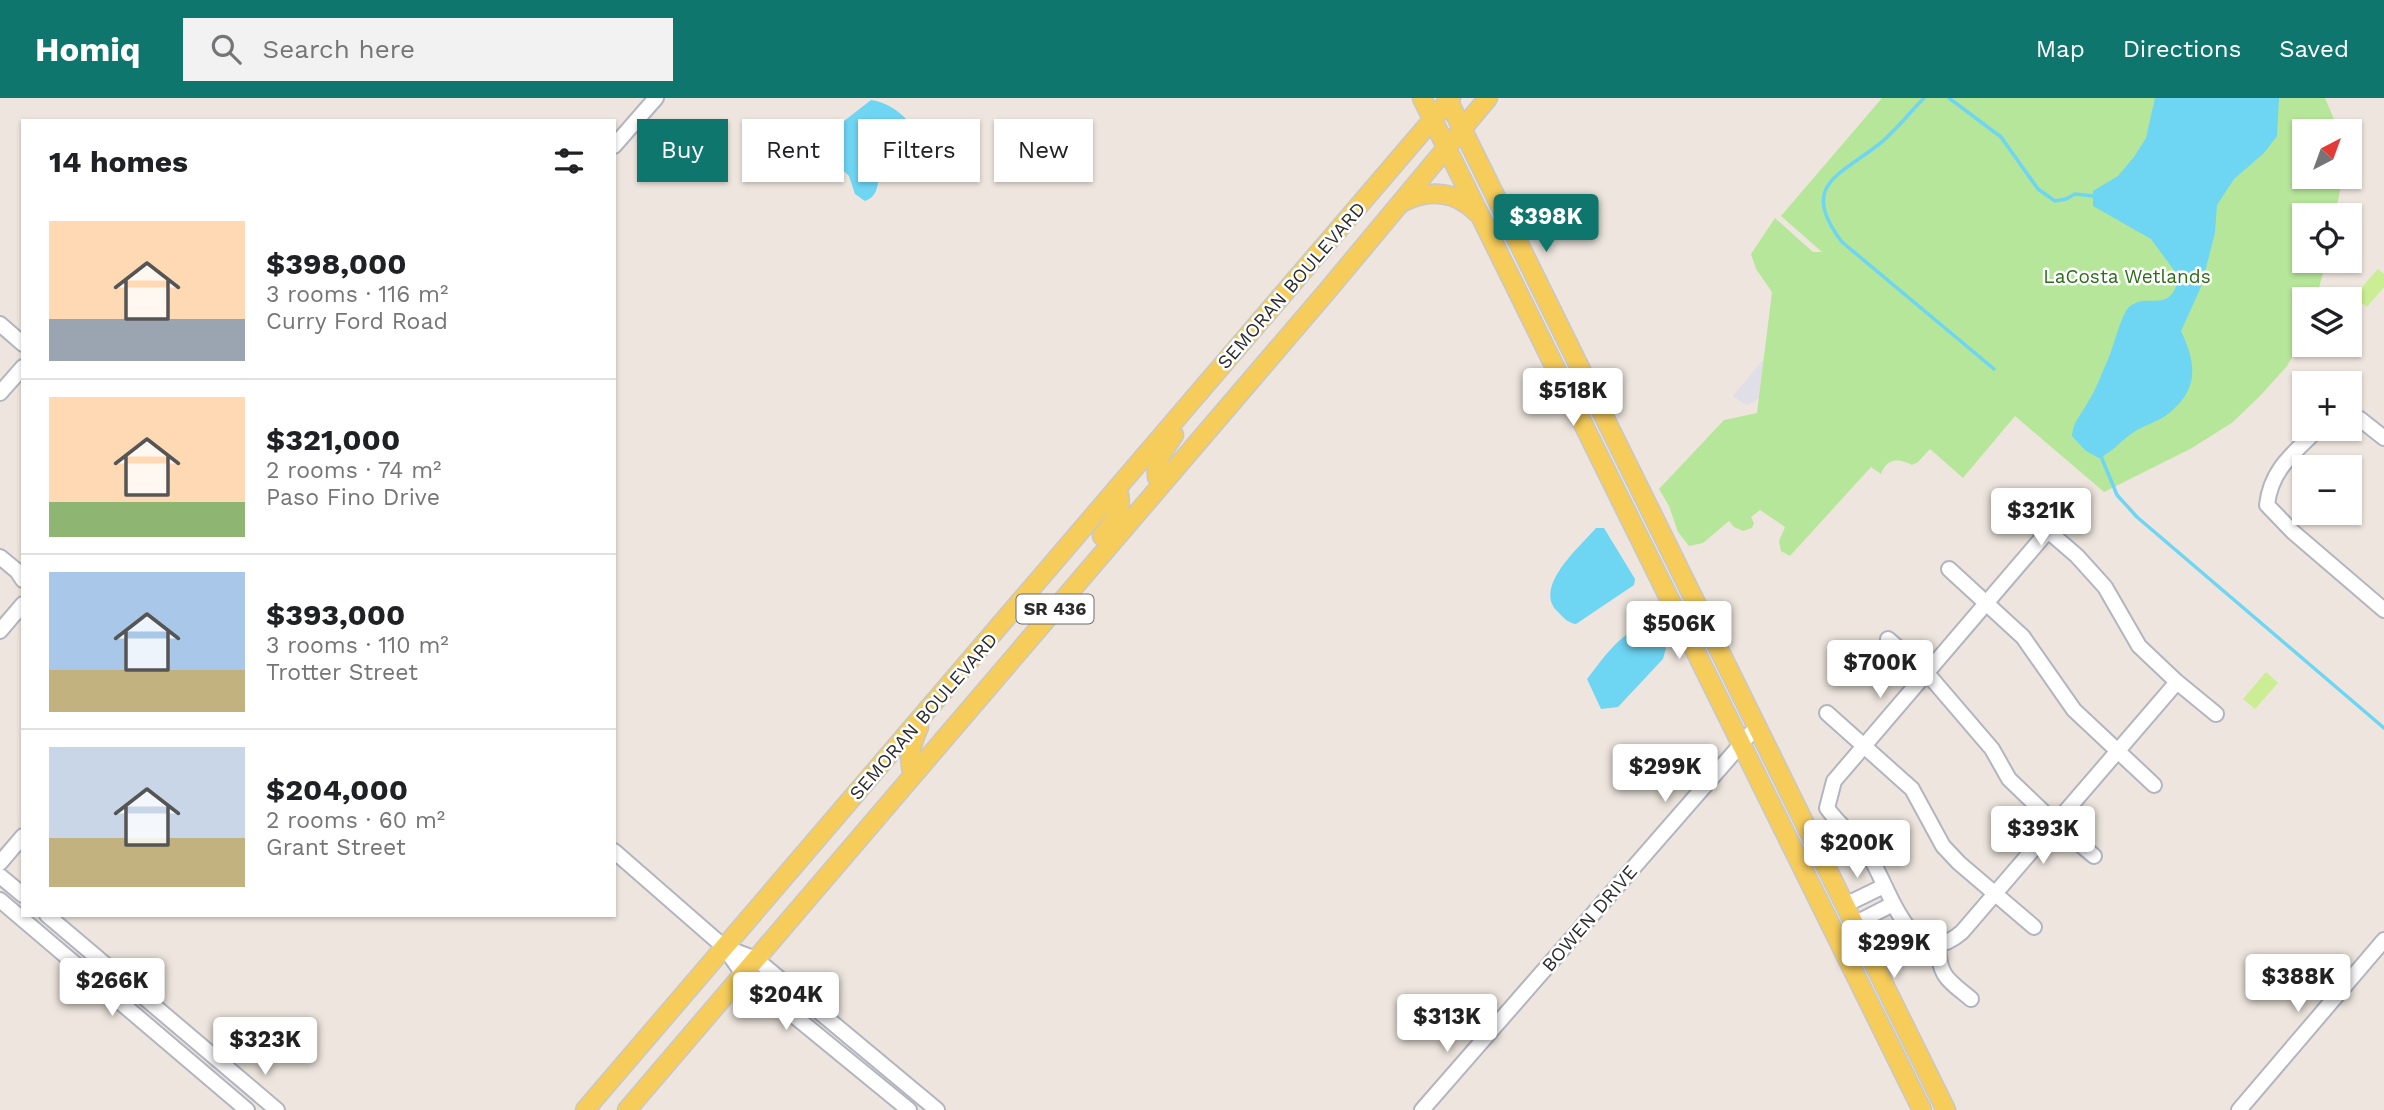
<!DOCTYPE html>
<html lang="en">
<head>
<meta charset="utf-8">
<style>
  body { margin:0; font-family:"Work Sans",sans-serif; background:#f2f2f2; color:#202124; height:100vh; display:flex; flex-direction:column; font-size:26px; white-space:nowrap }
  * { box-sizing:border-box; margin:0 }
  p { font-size:23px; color:#757577 }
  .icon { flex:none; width:38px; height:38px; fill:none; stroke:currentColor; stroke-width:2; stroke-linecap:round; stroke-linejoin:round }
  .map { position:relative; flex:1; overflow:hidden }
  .details { position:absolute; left:21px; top:21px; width:595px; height:798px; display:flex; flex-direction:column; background:#fff; border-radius:0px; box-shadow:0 2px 5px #0004 }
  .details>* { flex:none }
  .top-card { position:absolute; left:637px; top:21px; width:665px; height:63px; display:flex; gap:14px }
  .needle { width:46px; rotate:41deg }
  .tools { position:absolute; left:2292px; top:21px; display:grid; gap:14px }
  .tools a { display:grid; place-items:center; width:70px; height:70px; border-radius:0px; background:#fff; box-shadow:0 2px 5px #0004; font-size:35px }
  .price { position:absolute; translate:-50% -60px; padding:0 16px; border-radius:7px; background:#fff; color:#222; font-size:23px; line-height:46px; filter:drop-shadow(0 2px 4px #0008) }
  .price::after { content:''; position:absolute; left:50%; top:42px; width:21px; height:16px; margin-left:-10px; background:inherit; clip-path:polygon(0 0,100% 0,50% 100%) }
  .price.active { background:#0f766e; color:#fff }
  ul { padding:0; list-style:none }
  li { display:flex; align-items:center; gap:21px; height:175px; padding:0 28px }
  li+li { border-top:2px solid #e0e0e0 }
  li span { display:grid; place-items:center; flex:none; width:196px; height:140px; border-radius:0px; color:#555 }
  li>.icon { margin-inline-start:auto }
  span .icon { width:84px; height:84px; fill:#fffc; stroke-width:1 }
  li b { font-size:30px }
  h2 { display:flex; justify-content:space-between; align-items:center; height:84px; padding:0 28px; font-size:30px }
  .tag { padding:0 24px; border-radius:0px; background:#fff; box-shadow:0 2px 5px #0004; font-size:24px; line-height:63px }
  .tag.active { background:#0f766e; color:#fff }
  header { display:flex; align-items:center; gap:42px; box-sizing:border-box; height:98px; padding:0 35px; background:#0f766e; color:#fff }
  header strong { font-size:33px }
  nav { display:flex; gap:38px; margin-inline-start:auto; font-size:24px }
  .search { width:490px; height:63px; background:#f2f2f2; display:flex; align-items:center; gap:18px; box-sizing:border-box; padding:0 24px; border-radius:0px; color:#757577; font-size:26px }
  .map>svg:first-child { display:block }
  .industrial { fill:#e0dee6 }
  .green { fill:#b6e699 }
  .pitch { fill:#cbee94 }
  .water { fill:#6ed5f3 }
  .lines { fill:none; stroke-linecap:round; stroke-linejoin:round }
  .stream { stroke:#6ed5f3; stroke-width:3.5 }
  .minor-casing { stroke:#b2b5c0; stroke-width:18 }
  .major-casing { stroke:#c8c8c8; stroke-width:21 }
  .minor { stroke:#fff; stroke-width:14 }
  .major { stroke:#f6cc5b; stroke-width:18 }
  .labels { text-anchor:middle; stroke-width:5; stroke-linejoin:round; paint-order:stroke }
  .shield { fill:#fff; stroke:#6b6b6b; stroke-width:2 }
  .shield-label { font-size:18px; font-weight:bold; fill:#2c2c2c }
  .park-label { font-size:19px; fill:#2d6d18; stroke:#fff }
  .street-label { font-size:19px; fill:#2c2c2c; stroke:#fff }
</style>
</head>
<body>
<header>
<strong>Homiq</strong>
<div class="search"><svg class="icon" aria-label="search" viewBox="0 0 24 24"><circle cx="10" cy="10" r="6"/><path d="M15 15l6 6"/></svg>Search here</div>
<nav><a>Map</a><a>Directions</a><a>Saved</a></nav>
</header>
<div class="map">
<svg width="2384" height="1012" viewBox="0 0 2384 1012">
  <rect width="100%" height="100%" fill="#eee6de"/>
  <path class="industrial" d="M1762,263L1766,264L1759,300L1748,307L1744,306L1733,298Z"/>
  <path class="green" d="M1882,0H2325L2339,33H2305V79H2343L2335,117H2305V163H2326L2316,201H2305V237L2287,268L2261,297L2233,324L2192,350L2104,394L2015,318L1963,380L1930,351L1918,364L1912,367C1898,360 1887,360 1881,376L1871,369L1790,458L1781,453L1779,443L1785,429L1760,412L1751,419L1754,425L1752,430L1743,433L1734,429L1729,423L1703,445L1689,448L1678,434L1669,408L1659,391L1724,322L1757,315L1772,194L1756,171L1751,156L1775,120L1813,154H1822L1781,118Z"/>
  <g class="pitch">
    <path d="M2378,171L2384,176V189L2367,209L2354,198Z"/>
    <path d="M2266,574L2278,585L2255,611L2243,601Z"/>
  </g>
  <g class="water">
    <path d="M2155,0H2279L2277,38L2264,55L2234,81L2217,107L2215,135L2201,189L2181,233C2196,265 2200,291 2168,316C2158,324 2144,327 2134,334C2121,342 2113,354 2099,360L2086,353L2072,338C2073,323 2082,316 2088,304C2097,290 2102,274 2109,259C2114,247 2122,215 2129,209C2148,193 2170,218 2179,179L2151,141L2093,108V93L2118,78L2134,59L2146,40Z"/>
    <path d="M871,2C887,4 908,17 913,33C910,50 893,59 883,72C875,84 881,97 865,103L855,96L849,78L819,49L821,41Z"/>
    <path d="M1596,430H1604L1635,481L1634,487L1576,526C1568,525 1564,520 1558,514C1532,489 1580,449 1596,430Z"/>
    <path d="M1645,528L1649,529L1666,550L1663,561L1618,609L1601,611L1587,581C1603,561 1619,535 1645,528Z"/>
  </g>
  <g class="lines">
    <g class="stream">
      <path d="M1924,0C1909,15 1895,34 1878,47C1838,78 1799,88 1842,144L1994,271"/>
      <path d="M1949,0L2001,39L2038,91L2055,103L2066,101L2075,96L2093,98"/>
      <path d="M2100,356L2117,397L2137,419L2384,630"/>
    </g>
    <defs>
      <g id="minor">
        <path d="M614,48L656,0"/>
        <path d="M0,226L23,246"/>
        <path d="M0,295L23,269"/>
        <path d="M2350,320L2360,321L2384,340"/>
        <path d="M2318,331C2294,355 2271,371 2267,407L2293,434L2384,512"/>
        <path d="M2010,400L2077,458L2105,489L2139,548L2177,584L2216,616"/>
        <path d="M2048,433L1834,683L1827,710C1839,727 1852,736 1864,750C1888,779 1908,881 1962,834L2177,584"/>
        <path d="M0,459L17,473L23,482"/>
        <path d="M1949,471L2023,539L2074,612L2154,687"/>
        <path d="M0,533L23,506"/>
        <path d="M1888,541L1926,574L1992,651L2009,681L2056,726L2094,758"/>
        <path d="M1827,615L1912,691L1943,748L1959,765L2034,829"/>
        <path d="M614,753L724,849L743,876L909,1012"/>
        <path d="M0,765L23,738"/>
        <path d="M0,778L23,797"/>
        <path d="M0,802L247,1012"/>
        <path d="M1845,807L1884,788"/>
        <path d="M47,817L277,1012"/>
        <path d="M1854,826L1893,806"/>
        <path d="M1938,847C1939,879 1948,882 1971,901"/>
        <path d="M724,849L756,861L937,1012"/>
        <path d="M1422,1012L1757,628"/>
        <path d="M2239,1012L2384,842"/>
      </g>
      <g id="major">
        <path d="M1422,0L1922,1012"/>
        <path d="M1447,0L1946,1012"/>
        <path d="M1403,104C1429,91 1456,93 1476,114"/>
        <path d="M1163,384L1157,379C1155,363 1165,350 1174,337"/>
        <path d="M1102,438C1115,423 1125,410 1117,390"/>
        <path d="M913,677C907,659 912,645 919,629"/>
        <path d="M585,1012L1451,0"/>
        <path d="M627,1012L1328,192L1488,0"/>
      </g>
    </defs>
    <use href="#minor" class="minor-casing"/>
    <use href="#major" class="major-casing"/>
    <use href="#minor" class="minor"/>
    <use href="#major" class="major"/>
  </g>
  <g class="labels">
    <rect class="shield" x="1016.5" y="496.5" width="77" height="29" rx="5"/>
    <g class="shield-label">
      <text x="1055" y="517">SR 436</text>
    </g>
    <g class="park-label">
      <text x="2127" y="185">LaCosta Wetlands</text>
    </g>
    <g class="street-label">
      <text transform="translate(1291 187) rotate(-49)" y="7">SEMORAN BOULEVARD</text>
      <text transform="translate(923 618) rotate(-49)" y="7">SEMORAN BOULEVARD</text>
      <text transform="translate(1589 820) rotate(-49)" y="7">BOWEN DRIVE</text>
    </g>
  </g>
</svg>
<div class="tools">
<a><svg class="needle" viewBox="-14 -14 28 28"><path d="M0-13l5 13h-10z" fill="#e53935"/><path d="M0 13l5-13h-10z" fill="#757577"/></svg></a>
<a><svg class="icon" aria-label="locate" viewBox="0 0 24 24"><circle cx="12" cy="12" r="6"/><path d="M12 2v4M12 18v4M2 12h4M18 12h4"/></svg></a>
<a><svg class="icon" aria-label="layers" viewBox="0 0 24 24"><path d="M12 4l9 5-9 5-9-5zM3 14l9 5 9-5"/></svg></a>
<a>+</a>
<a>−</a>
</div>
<b class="price active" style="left:1546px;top:156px">$398K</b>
<b class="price" style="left:1573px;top:330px">$518K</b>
<b class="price" style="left:2041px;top:450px">$321K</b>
<b class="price" style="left:1679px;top:563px">$506K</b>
<b class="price" style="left:1880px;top:602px">$700K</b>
<b class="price" style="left:1665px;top:706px">$299K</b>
<b class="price" style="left:2043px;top:768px">$393K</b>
<b class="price" style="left:1857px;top:782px">$200K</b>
<b class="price" style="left:1894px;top:882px">$299K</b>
<b class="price" style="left:2298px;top:916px">$388K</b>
<b class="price" style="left:112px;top:920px">$266K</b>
<b class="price" style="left:786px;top:934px">$204K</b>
<b class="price" style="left:1447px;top:956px">$313K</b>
<b class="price" style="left:265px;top:979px">$323K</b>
<div class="top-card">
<a class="tag active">Buy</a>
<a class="tag">Rent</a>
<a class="tag">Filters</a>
<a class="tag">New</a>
</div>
<section class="details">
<h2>14 homes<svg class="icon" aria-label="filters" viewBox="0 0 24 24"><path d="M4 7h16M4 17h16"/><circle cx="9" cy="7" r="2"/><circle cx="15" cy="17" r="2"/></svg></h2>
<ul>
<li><span style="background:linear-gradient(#ffd9b3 70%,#9aa5b1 0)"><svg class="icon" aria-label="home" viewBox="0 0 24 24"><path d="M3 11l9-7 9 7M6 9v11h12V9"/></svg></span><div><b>$398,000</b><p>3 rooms · 116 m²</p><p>Curry Ford Road</p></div></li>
<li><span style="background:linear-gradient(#ffd9b3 75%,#8fb573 0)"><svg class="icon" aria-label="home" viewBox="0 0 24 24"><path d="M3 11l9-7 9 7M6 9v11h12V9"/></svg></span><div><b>$321,000</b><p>2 rooms · 74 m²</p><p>Paso Fino Drive</p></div></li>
<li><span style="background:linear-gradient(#a9c7e8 70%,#c2b280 0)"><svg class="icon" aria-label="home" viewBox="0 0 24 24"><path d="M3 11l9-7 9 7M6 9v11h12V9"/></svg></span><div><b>$393,000</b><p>3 rooms · 110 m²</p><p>Trotter Street</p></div></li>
<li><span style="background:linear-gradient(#c9d6e8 65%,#c2b280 0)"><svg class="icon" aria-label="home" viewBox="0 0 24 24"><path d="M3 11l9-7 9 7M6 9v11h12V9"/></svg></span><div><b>$204,000</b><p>2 rooms · 60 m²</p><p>Grant Street</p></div></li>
</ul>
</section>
</div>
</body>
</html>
